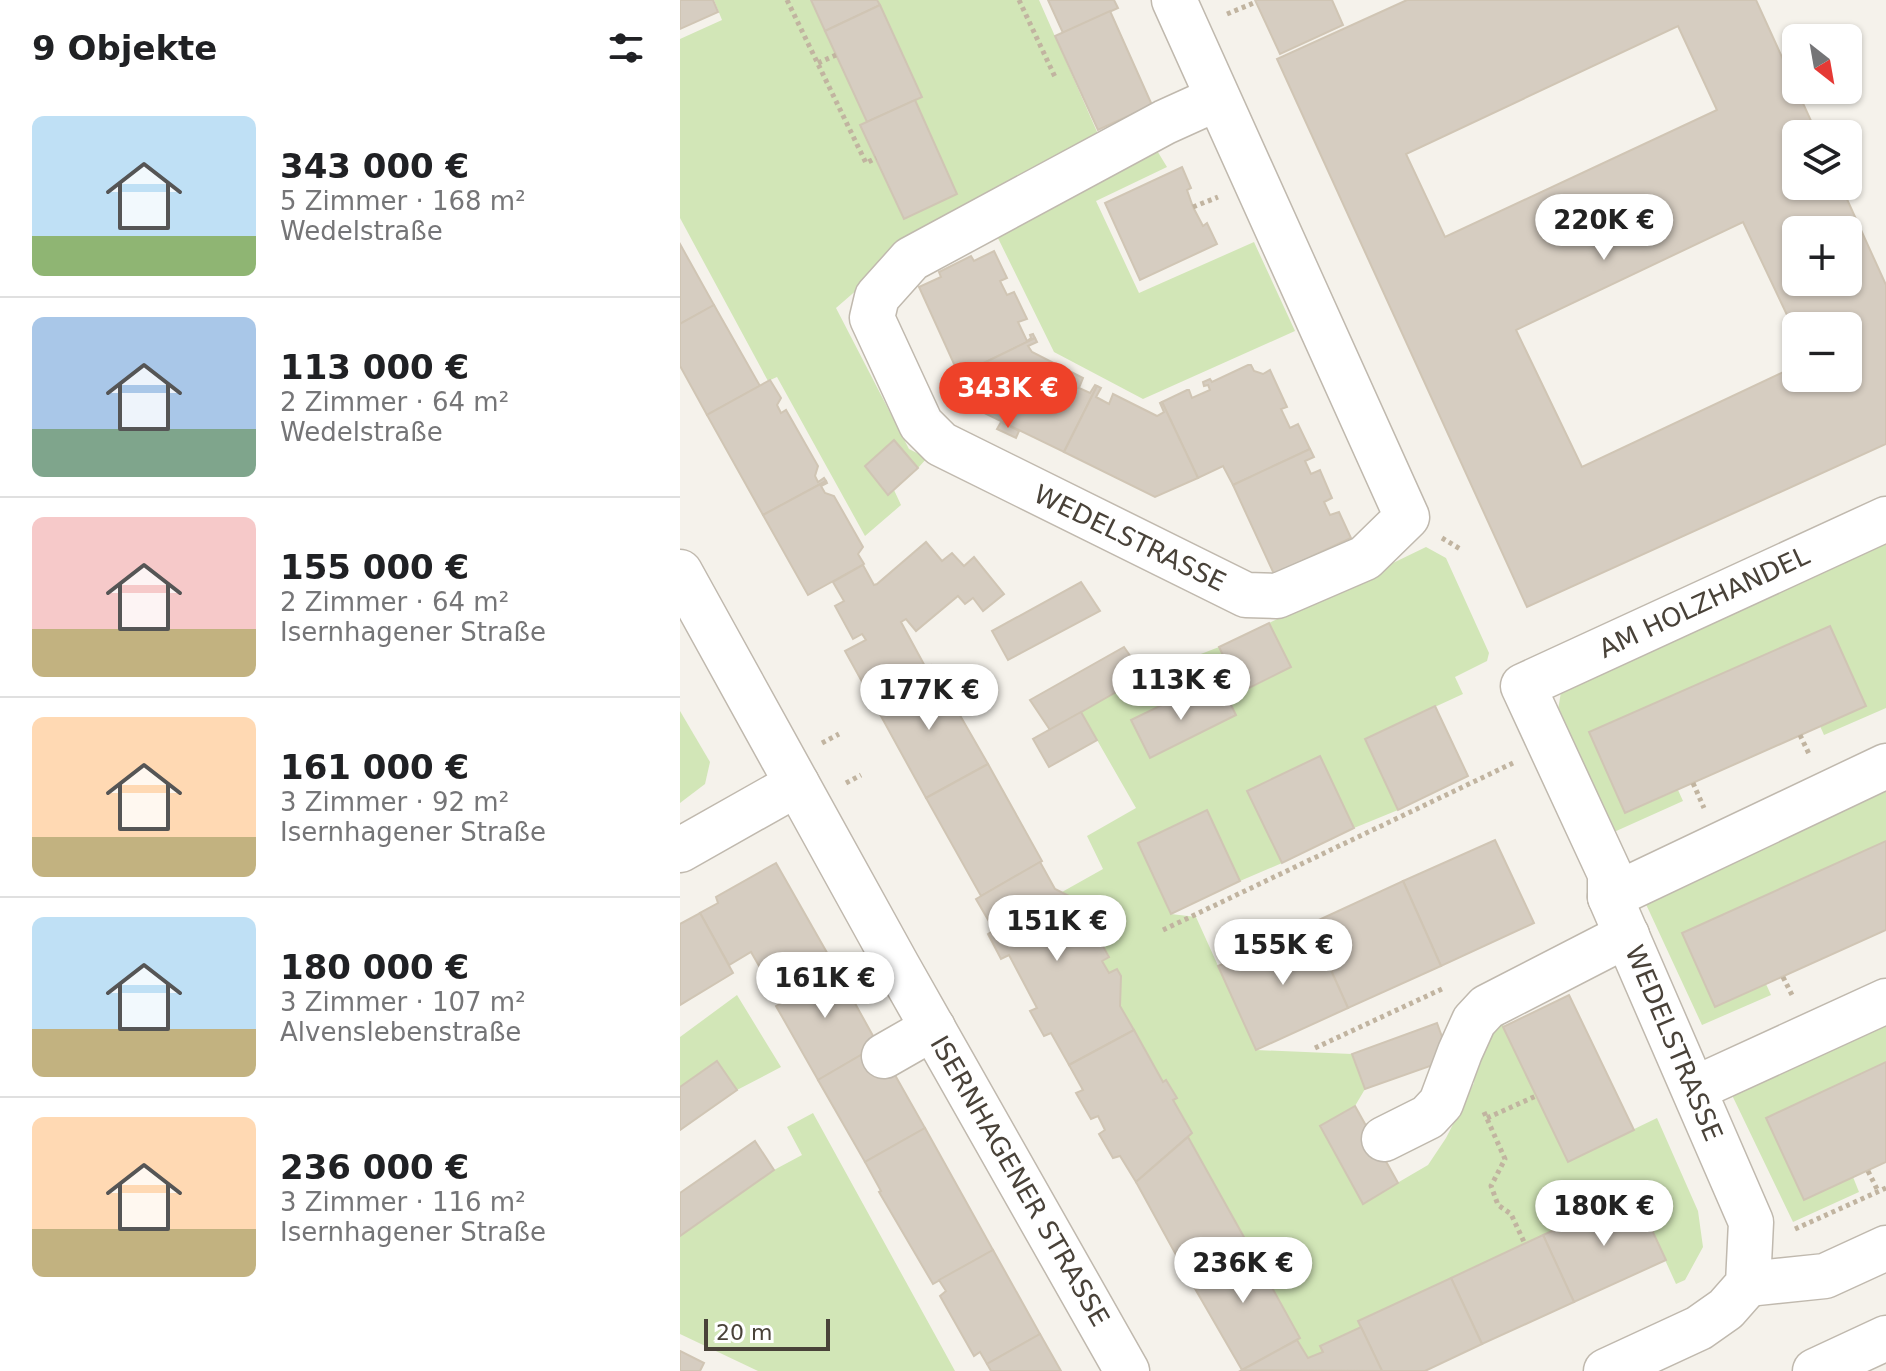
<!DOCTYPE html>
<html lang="de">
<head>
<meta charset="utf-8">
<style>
  body { margin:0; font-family:"DejaVu Sans",sans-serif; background:#f6f6f6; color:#202124; height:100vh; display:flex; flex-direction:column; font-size:30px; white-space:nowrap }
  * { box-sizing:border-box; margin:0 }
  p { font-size:26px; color:#757577 }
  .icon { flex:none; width:44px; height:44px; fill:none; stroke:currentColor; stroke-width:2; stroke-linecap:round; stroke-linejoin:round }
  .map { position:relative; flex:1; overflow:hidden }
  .details { display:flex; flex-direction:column; background:#fff; width:680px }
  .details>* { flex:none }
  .needle { width:52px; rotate:149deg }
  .controls { position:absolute; left:1102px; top:24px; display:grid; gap:16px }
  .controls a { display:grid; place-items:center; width:80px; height:80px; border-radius:12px; background:#fff; box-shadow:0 2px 6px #0004; font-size:40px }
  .scale { position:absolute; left:24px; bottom:20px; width:126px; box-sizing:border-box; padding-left:8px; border:4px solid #494239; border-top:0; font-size:22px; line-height:28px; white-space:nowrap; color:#494239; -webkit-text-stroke:6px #fff; paint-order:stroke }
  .price { position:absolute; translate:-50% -68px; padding:0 18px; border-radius:28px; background:#fff; color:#222; font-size:26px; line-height:52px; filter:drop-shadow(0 2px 4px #0008) }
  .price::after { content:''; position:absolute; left:50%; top:48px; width:24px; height:18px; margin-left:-12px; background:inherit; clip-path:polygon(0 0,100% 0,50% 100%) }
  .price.selected { background:#ee4229; color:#fff }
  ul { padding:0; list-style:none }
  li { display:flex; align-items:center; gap:24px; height:200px; padding:0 32px }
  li+li { border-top:2px solid #e0e0e0 }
  li span { display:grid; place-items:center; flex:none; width:224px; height:160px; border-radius:12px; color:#555 }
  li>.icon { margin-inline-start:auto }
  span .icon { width:96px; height:96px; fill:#fffc; stroke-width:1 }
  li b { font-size:34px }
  h2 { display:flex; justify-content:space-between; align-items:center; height:96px; padding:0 32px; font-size:34px }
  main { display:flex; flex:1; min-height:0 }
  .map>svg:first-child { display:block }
  .green { fill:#d2e6b7 }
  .building { fill:#d6cdc1; stroke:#d0c5b4; stroke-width:2; fill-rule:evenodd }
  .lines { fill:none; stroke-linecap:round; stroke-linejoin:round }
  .minor-casing { stroke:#c0b9ae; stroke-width:47 }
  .path { stroke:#c1b4a0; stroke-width:5; stroke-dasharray:4 4; stroke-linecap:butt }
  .minor { stroke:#fff; stroke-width:44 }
  .labels { text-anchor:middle; stroke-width:7; stroke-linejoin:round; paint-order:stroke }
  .street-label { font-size:26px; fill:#494239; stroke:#fff }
</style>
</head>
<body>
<main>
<section class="details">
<h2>9 Objekte<svg class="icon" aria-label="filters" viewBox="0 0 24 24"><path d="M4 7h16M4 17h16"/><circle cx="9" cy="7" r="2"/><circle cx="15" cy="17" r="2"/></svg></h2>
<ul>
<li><span style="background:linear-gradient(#bfe0f5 75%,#8fb573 0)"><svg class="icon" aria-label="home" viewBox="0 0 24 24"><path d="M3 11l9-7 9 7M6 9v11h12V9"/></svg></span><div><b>343 000 €</b><p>5 Zimmer · 168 m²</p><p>Wedelstraße</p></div></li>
<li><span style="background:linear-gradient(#a9c7e8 70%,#7fa58c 0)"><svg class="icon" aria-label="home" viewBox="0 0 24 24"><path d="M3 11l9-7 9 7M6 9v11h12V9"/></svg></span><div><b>113 000 €</b><p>2 Zimmer · 64 m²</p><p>Wedelstraße</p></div></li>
<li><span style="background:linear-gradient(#f6c9c9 70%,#c2b280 0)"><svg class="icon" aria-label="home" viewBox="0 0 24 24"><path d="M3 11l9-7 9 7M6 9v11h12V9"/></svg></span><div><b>155 000 €</b><p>2 Zimmer · 64 m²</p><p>Isernhagener Straße</p></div></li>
<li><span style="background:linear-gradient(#ffd9b3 75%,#c2b280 0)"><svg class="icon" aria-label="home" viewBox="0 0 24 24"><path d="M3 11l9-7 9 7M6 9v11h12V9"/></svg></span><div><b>161 000 €</b><p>3 Zimmer · 92 m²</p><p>Isernhagener Straße</p></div></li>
<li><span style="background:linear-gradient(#bfe0f5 70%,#c2b280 0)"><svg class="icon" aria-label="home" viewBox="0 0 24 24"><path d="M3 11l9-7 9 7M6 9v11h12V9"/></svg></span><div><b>180 000 €</b><p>3 Zimmer · 107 m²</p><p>Alvenslebenstraße</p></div></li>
<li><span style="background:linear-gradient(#ffd9b3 70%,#c2b280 0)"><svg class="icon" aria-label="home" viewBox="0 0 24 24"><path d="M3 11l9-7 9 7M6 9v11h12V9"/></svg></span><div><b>236 000 €</b><p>3 Zimmer · 116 m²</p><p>Isernhagener Straße</p></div></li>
</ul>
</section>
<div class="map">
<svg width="1206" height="1371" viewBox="0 0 1206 1371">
  <rect width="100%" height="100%" fill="#f5f2eb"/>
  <g class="green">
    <path d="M34,0H359L418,134L248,228L156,308L229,449L247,458L238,468L214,441L185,466L208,494L214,490L221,505L185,536L97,377L88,381L0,218V39L42,20Z"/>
    <path d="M473,144L487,167L416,201L459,293L574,242L615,331L463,399L374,352L314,230Z"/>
    <path d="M1206,536V708L1144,735L1140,726L1186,706L1150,626L945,813L998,790L1003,801L934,832L878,710L881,692Z"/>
    <path d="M746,547L766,558L809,653L807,661L775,677L783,694L685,739L718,810L674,828L640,757L567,791L602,863L560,881L527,811L458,843L491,914L516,917L576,1050L672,1054L685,1089L675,1106L640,1126L683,1203L748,1165L766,1138L794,1083L796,1052L818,1014L888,1161L977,1118L1018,1211L1023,1247L1005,1280L996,1284L955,1194L679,1321L681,1327L640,1346L643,1352L628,1358L617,1340L620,1338L508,1137L493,1100L496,1098L486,1080L483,1082L440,1006L441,976L437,969L429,973L422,961L429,956L408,919L401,923L394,911L399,901L382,892L423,869L407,836L456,808L401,712L464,676L539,647L562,692L611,667L589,623Z"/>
    <path d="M0,711L30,762L25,784L0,803Z"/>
    <path d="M1206,788V841L1002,933L1035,1007L1086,984L1091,995L1022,1025L964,900Z"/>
    <path d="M57,995L101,1067L57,1090L36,1061L0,1087V1037Z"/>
    <path d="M1206,1020V1062L1086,1118L1124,1200L1173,1177L1179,1192L1113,1222L1051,1093Z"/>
    <path d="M133,1113L275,1371H78L0,1334V1236L94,1170L122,1155L107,1127Z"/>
  </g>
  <g class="building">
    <path d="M0,0H33L38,12L0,29Z"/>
    <path d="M131,0H197L200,5L145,31Z"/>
    <path d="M368,0H434L438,8L383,33Z"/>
    <path d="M575,0H652L663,25L600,54Z"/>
    <path d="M727,0H1076L1137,134H1116V186H1161L1206,285V444L847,607L597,59ZM998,26L1037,110L765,237L726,154ZM1063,222L1116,334V326H1168V378H1116V366L902,467L836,330ZM1116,230H1168V282H1116Z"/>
    <path d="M200,5L242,97L187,122L145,31Z"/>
    <path d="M430,11L472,105L418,130L375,36Z"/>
    <path d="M235,100L277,194L224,219L180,125Z"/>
    <path d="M502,167L511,188L507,190L513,207L523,226L527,223L537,244L460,280L425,203Z"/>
    <path d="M0,244L34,305L0,324Z"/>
    <path d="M314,251L327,278L320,281L327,295L334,292L347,319L338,322L347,341L351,338L350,335L353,334L355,338L279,375L239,287L261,277L259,272L291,256L294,261Z"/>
    <path d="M34,305L80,386L27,415L0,366V324Z"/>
    <path d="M355,338L357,342L348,346L352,352L403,378L399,388L410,393L415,385L417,386L384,452L294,408L279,375Z"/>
    <path d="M568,365H571L574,371L583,374L590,370L607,407L601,409L610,428L618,424L630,449L553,485L543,466L518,478L482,402L507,390H509L512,398L530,390L528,385L524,386L523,382L530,379L532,382Z"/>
    <path d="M90,380L101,398L97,405L101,413L106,410L138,466L135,476L138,482L144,478L146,481L83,515L27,415Z"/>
    <path d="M417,386L421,388L416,397L429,404L433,394L477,416L484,412L480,403L482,402L518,478L475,497L384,452Z"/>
    <path d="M321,422L339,431L336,438L317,429Z"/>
    <path d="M214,440L238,468L208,495L185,466Z"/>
    <path d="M630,449L634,457L625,461L631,474L640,470L652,498L644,502L650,515L659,512L671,538L594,574L553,485Z"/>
    <path d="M146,481L147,483L141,486L145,493L154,496L183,547L178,554L184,564L128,595L83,515Z"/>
    <path d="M246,542L262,561L272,553L284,566L294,557L324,594L303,611L293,598L285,604L278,596L236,631L226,619L221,622L246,668L191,698L165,651L186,640L182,634L173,639L155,606L164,601L153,582L183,565L194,585L197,584Z"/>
    <path d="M401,582L420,611L328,660L312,631Z"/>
    <path d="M589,623L611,667L561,692L539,647Z"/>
    <path d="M1150,626L1186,706L945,813L909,732Z"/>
    <path d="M444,647L464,676L370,730L350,700Z"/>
    <path d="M251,665L308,764L246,798L191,698Z"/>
    <path d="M543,689L556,715L470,758L451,720L492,700L497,711Z"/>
    <path d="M755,706L788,776L718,810L685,739Z"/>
    <path d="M401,712L417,740L369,767L353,739Z"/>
    <path d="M640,756L674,828L602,863L567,791Z"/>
    <path d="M308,764L362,861L301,896L246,798Z"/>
    <path d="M527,810L560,881L491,914L458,843Z"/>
    <path d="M815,840L854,923L761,966L723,881Z"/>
    <path d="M1206,841V930L1035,1007L1002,933Z"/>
    <path d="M360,862L375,889L399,901L402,906L394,911L401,923L408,919L429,957L422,961L429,973L437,969L441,976L440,1006L454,1030L389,1065L371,1033L364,1036L350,1011L357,1008L329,955L321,959L308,934L314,930L296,899Z"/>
    <path d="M96,863L150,958L94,992L71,952L49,965L20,913L38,903L36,897Z"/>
    <path d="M723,881L761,966L668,1008L630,924Z"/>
    <path d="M20,913L53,973L0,1005V924Z"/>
    <path d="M630,924L668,1008L576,1050L538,966Z"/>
    <path d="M150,958L198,1045L138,1080L96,1006L103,1002L97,990Z"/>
    <path d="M889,995L954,1130L888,1162L823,1027Z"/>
    <path d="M757,1023L770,1059L685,1089L672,1054Z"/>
    <path d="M454,1030L483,1082L486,1080L497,1098L493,1100L512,1133L456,1182L440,1156L433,1158L419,1134L425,1130L418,1116L411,1119L396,1093L403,1090L389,1065Z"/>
    <path d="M198,1045L245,1128L185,1162L138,1080Z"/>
    <path d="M37,1061L57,1090L0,1130V1087Z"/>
    <path d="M1206,1062V1162L1124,1200L1086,1118Z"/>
    <path d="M675,1106L718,1183L683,1204L640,1126Z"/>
    <path d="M245,1128L313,1250L253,1284L199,1192L201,1191L185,1162Z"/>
    <path d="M508,1137L565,1239L506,1273L456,1182Z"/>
    <path d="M75,1141L94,1170L0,1236V1193Z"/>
    <path d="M955,1194L986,1260L894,1302L863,1235Z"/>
    <path d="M863,1235L894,1302L802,1344L771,1278Z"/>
    <path d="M565,1239L620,1338L562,1370L506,1273Z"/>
    <path d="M313,1250L360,1334L307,1364L300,1352L294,1356L260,1296L266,1291L259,1280Z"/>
    <path d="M771,1278L802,1344L745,1371H702L678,1321Z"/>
    <path d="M681,1327L702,1371L562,1370L617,1340L628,1358L643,1352L640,1346Z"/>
    <path d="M360,1334L381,1371H311L307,1364Z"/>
    <path d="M0,1351L24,1363L20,1371H0Z"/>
  </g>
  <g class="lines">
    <defs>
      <g id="minor">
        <path d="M494,0L727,517L685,558L597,596L566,595L261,444L241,424L192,318L197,297L231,259L485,122L538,98"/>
        <path d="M0,572L217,965L447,1371"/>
        <path d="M0,850L117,784"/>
        <path d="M930,897L1206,766"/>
        <path d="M204,1056L253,1028"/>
        <path d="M1014,1089L1206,1001"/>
        <path d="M704,1139L748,1117L761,1103L780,1052L794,1021L807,1007L947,935"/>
        <path d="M1068,1284L1145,1276L1206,1248"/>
        <path d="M926,1371L1019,1328L1046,1309L1068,1284L1071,1222L930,897V874L843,686L1206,519"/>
        <path d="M1135,1371L1206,1338"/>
      </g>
    </defs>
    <use href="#minor" class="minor-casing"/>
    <g class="path">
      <path d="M107,0L186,163L196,158"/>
      <path d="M339,0L376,79"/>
      <path d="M547,14L576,2"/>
      <path d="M138,63L156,55"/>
      <path d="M513,207L538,197"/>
      <path d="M762,538L782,550"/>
      <path d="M1120,735L1130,756"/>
      <path d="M142,743L159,734"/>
      <path d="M166,783L181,775"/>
      <path d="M1013,783L1024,808"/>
      <path d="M483,930L833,763"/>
      <path d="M1103,977L1113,997"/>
      <path d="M635,1048L764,988"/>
      <path d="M804,1112L825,1159L811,1186L818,1205L831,1214L845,1244"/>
      <path d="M807,1118L856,1096"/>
      <path d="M1188,1171L1198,1191"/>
      <path d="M1115,1229L1206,1188"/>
    </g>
    <use href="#minor" class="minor"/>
  </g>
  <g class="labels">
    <g class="street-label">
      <text transform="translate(450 538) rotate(26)" y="9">WEDELSTRASSE</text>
      <text transform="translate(1024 602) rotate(-25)" y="9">AM HOLZHANDEL</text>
      <text transform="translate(994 1043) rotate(67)" y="9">WEDELSTRASSE</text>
      <text transform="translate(340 1181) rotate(60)" y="9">ISERNHAGENER STRASSE</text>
    </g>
  </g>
</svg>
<div class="controls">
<a><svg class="needle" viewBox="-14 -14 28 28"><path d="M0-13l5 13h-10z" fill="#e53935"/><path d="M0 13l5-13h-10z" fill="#757577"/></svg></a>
<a><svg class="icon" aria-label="layers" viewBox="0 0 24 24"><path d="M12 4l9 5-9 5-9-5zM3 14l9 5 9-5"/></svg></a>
<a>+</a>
<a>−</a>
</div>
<div class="scale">20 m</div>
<b class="price" style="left:924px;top:262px">220K €</b>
<b class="price selected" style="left:328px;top:430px">343K €</b>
<b class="price" style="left:501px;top:722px">113K €</b>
<b class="price" style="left:249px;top:732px">177K €</b>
<b class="price" style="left:377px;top:963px">151K €</b>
<b class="price" style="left:603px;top:987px">155K €</b>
<b class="price" style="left:145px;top:1020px">161K €</b>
<b class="price" style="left:924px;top:1248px">180K €</b>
<b class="price" style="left:563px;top:1305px">236K €</b>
</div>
</main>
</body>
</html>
